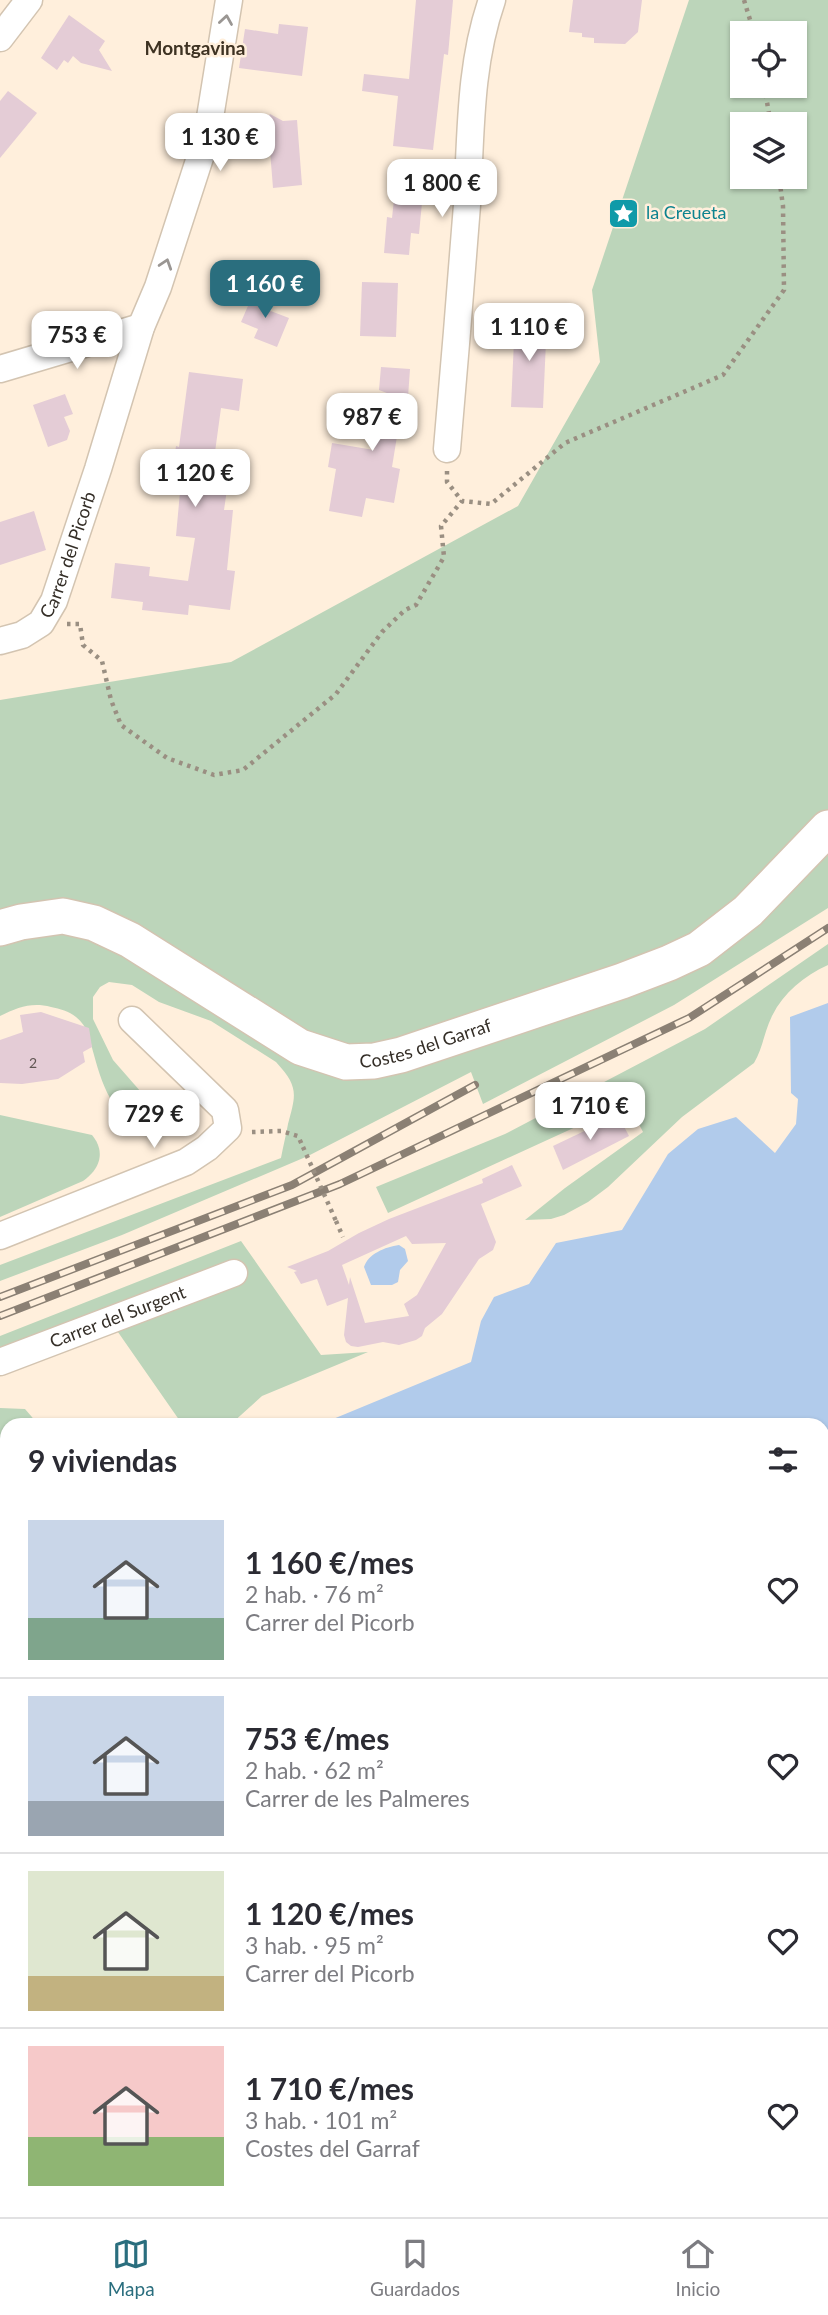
<!DOCTYPE html>
<html lang="es">
<head>
<meta charset="utf-8">
<style>
  body { margin:0; font-family:Lato,sans-serif; background:#f7f7f7; color:#2b2b33; height:100vh; display:flex; flex-direction:column; font-size:26px; white-space:nowrap }
  * { box-sizing:border-box; margin:0 }
  p { font-size:23px; color:#7c7c81 }
  .icon { flex:none; width:38px; height:38px; fill:none; stroke:currentColor; stroke-width:2; stroke-linecap:round; stroke-linejoin:round }
  .map { position:relative; flex:1; overflow:hidden }
  .panel { position:absolute; left:0px; top:1418px; width:830px; height:800px; display:flex; flex-direction:column; background:#fff; border-radius:21px 21px 0 0; box-shadow:0 2px 5px #0004 }
  .panel>* { flex:none }
  .buttons { position:absolute; left:730px; top:21px; display:grid; gap:14px }
  .buttons a { display:grid; place-items:center; width:77px; height:77px; border-radius:0px; background:#fff; box-shadow:0 2px 5px #0004; font-size:35px }
  .price { position:absolute; translate:-50% -60px; padding:0 16px; border-radius:14px; background:#fff; color:#222; font-size:23px; line-height:46px; filter:drop-shadow(0 2px 4px #0008) }
  .price::after { content:''; position:absolute; left:50%; top:42px; width:21px; height:16px; margin-left:-10px; background:inherit; clip-path:polygon(0 0,100% 0,50% 100%) }
  .price.selected { background:#2a6e7e; color:#fff }
  ul { padding:0; list-style:none }
  li { display:flex; align-items:center; gap:21px; height:175px; padding:0 28px }
  li+li { border-top:2px solid #e1e1e2 }
  li span { display:grid; place-items:center; flex:none; width:196px; height:140px; border-radius:0px; color:#555 }
  li>.icon { margin-inline-start:auto }
  span .icon { width:84px; height:84px; fill:#fffc; stroke-width:1 }
  li b { font-size:30px }
  h2 { display:flex; justify-content:space-between; align-items:center; height:84px; padding:0 28px; font-size:30px }
  .menu { display:flex; justify-content:space-around; align-items:center; height:98px; border-top:2px solid #e1e1e2; background:#fff; font-size:19px; color:#7c7c81 }
  .menu a { display:grid; justify-items:center; gap:4px }
  .menu .selected { color:#2a6e7e }
  .map>svg:first-child { display:block }
  .green { fill:#bcd5ba; fill-rule:evenodd }
  .water { fill:#b1cbeb }
  .building { fill:#e4ccd6; fill-rule:evenodd }
  .lines { fill:none; stroke-linecap:round; stroke-linejoin:round }
  .minor-casing { stroke:#d3c4b1; stroke-width:29 }
  .major-casing { stroke:#d3c4b1; stroke-width:38 }
  .path { stroke:#9a8f82; stroke-width:4.5; stroke-dasharray:3.5 5; stroke-linecap:butt }
  .minor { stroke:#fff; stroke-width:26 }
  .major { stroke:#fff; stroke-width:35 }
  .rail-casing { stroke:#8b8074; stroke-width:8 }
  .rail { stroke:#ffefdc; stroke-width:5; stroke-dasharray:16; stroke-linecap:butt }
  .path-bridge { stroke:#9a8f82; stroke-width:4.5; stroke-dasharray:3.5 5; stroke-linecap:butt }
  .oneway { stroke:#9a9693 }
  .labels { text-anchor:middle; stroke-width:5; stroke-linejoin:round; paint-order:stroke }
  .number-label { font-size:14px; fill:#605653 }
  .culture-label { font-size:18px; fill:#0d838f; stroke:#ffefdc; text-anchor:start }
  .street-label { font-size:18px; fill:#342e27; stroke:#ffefdc }
  .neighbourhood-label { font-size:19px; font-weight:bold; fill:#3e3222; stroke:#ffefdc }
</style>
</head>
<body>
<div class="map">
<svg width="828" height="2217" viewBox="0 0 828 2217">
  <rect width="100%" height="100%" fill="#ffefdc"/>
  <g class="green">
    <path d="M689,0H828V908L674,1005L483,1104L471,1072L308,1156L122,1235L0,1281V1265L281,1158C283,1147 286,1135 288,1124C296,1094 299,1087 276,1062L211,1021L159,1002L132,985L109,982L100,987L93,997V1019L113,1060L148,1100L157,1119L159,1129C118,1130 103,1089 94,1055C90,1041 88,1026 76,1017C69,1011 60,1009 51,1007C32,1002 18,1007 0,1016V700L231,662L518,506L600,362L592,290ZM742,33H794V86H742ZM742,124H794V177H742Z"/>
    <path d="M828,944V965C804,976 784,992 772,1016C764,1032 763,1048 754,1063L682,1117L608,1187L588,1202L564,1215L551,1219L525,1220L565,1188L643,1132L628,1103L388,1213L376,1187L505,1134L705,1029Z"/>
    <path d="M0,1115L92,1135C106,1152 100,1169 83,1181L0,1217Z"/>
    <path d="M241,1241L321,1355L368,1352L262,1396L231,1424H182L104,1312L0,1352V1336Z"/>
    <path d="M0,1408L25,1409L38,1424H7V1485L0,1483Z"/>
  </g>
  <g class="water">
    <path d="M828,1003V2217H0V1581L7,1588V2210H822V1424H321L471,1362L481,1321L494,1297L529,1284L556,1243L622,1230L668,1154L698,1129L736,1117L775,1153L796,1124L798,1099L791,1093L790,1017Z"/>
    <path d="M399,1245L405,1249L408,1261L400,1270L398,1282L392,1285H371L364,1267C368,1254 385,1247 399,1245Z"/>
  </g>
  <g class="building">
    <path d="M416,0H453L448,55L444,54L433,150L393,146L398,96L362,91L364,74L409,79Z"/>
    <path d="M573,0H642L638,32L625,44L594,43V38L582,37V33L569,32Z"/>
    <path d="M69,15L105,41L99,50L112,71L81,63L73,56L68,63L64,60L57,70L41,58Z"/>
    <path d="M279,24L308,27L302,76L239,68L245,29L278,34Z"/>
    <path d="M8,91L37,113L0,158V101Z"/>
    <path d="M270,114L283,121L297,120L302,185L273,188L269,138L261,125Z"/>
    <path d="M395,190L423,192L419,234L411,233L409,255L384,253L387,217L392,218Z"/>
    <path d="M362,282L398,283L396,337L360,336Z"/>
    <path d="M254,292L273,299L268,310L289,318L277,347L254,338L258,329L241,322Z"/>
    <path d="M515,318L547,319L543,408L511,407Z"/>
    <path d="M381,367L410,369L406,425L399,424L392,467L400,469L394,503L366,498L362,517L329,511L336,469L328,467L332,443L374,450L379,396L400,398L379,390Z"/>
    <path d="M189,372L243,379L239,411L221,408L215,452L232,454L224,510H233L227,570L235,571L230,610L189,605L188,615L142,610L143,602L111,598L115,563L150,567L149,576L188,581L195,538L176,536L181,481L171,480L176,446L179,447Z"/>
    <path d="M65,394L73,414L64,417L70,431L67,440L48,447L33,405Z"/>
    <path d="M34,511L46,550L0,565V522Z"/>
    <path d="M41,1012L89,1028L92,1047L83,1052L85,1062L58,1079L22,1084L0,1083V1040L23,1032L20,1015Z"/>
    <path d="M618,1115L629,1136L563,1170L553,1146Z"/>
    <path d="M512,1165L522,1186L481,1204L496,1242L493,1250L479,1259L442,1314L425,1328L422,1336L416,1340L399,1345L383,1342L358,1347L351,1346L346,1342L344,1335L348,1298L327,1306L317,1279L301,1284L294,1272L297,1271L287,1267L328,1251L359,1233L389,1219L483,1183L482,1179ZM406,1236L412,1244L446,1243L417,1295L404,1304L409,1316L365,1323L350,1277L349,1285L342,1265Z"/>
  </g>
  <g class="lines">
    <defs>
      <g id="minor">
        <path d="M0,38L29,0"/>
        <path d="M0,369L141,327"/>
        <path d="M447,449C454,368 461,286 467,205C471,136 469,66 492,0"/>
        <path id="s1" d="M0,641L22,635L41,623L54,601L98,469L141,327L158,287L207,136L229,0"/>
        <path d="M0,1236L186,1162L207,1148L228,1128L225,1110L132,1020"/>
        <path id="s2" d="M0,1362L234,1273"/>
      </g>
      <g id="major">
        <path id="s3" d="M0,928L21,922L63,916L94,923L130,940L300,1047L346,1062L374,1061L401,1055L622,981L669,963L699,949L748,911L828,828"/>
      </g>
    </defs>
    <use href="#minor" class="minor-casing"/>
    <use href="#major" class="major-casing"/>
    <g class="path">
      <path d="M744,0L754,33"/>
      <path d="M764,86L771,124"/>
      <path d="M447,471V482L462,501L491,504L565,443L723,375L784,290L783,206L779,177"/>
      <path d="M67,624H80L83,645L102,661L111,700L121,725L167,758L214,775L243,770L336,694L382,632L405,610L416,605L444,557L441,526L462,501"/>
      <path d="M252,1132L281,1131L298,1136L303,1147"/>
      <path d="M336,1221L343,1237"/>
    </g>
    <use href="#minor" class="minor"/>
    <use href="#major" class="major"/>
    <defs>
      <g id="rail">
        <path d="M0,1297L292,1185L475,1085"/>
        <path d="M0,1316L340,1184L689,1018L828,928"/>
      </g>
    </defs>
    <use href="#rail" class="rail-casing"/>
    <use href="#rail" class="rail"/>
    <path class="path-bridge" d="M303,1147L336,1221"/>
  </g>
  <defs><path id="oneway-chevron" d="M-2-3.5L2.5 0L-2 3.5" fill="none" stroke-width="1.6" stroke-linecap="round" stroke-linejoin="round" transform="scale(1.75)"/></defs>
  <g class="oneway">
    <use href="#oneway-chevron" transform="translate(226 20) rotate(-81)"/>
    <use href="#oneway-chevron" transform="translate(166 264) rotate(-72)"/>
  </g>
  <defs>
    <symbol id="sight-square" viewBox="-11 -11 22 22"><rect x="-9" y="-9" width="18" height="18" rx="4" fill="#0f9aa8" stroke="#ffefdc"/><path d="M0-6L1.8-2.2L6-1.7L2.9 1.2L3.7 5.4L0 3.3L-3.7 5.4L-2.9 1.2L-6-1.7L-1.8-2.2Z" fill="#fff"/></symbol>
  </defs>
  <g fill-rule="evenodd">
    <use href="#sight-square" x="606" y="196" width="35" height="35"/>
  </g>
  <g class="labels">
    <g class="number-label">
      <text x="33" y="1068">2</text>
    </g>
    <g class="culture-label">
      <text x="646" y="219">la Creueta</text>
    </g>
    <g class="street-label">
      <text dy="6" stroke="none"><textPath href="#s1" startOffset="119">Carrer del Picorb</textPath></text>
      <text dy="6" stroke="none"><textPath href="#s3" startOffset="467">Costes del Garraf</textPath></text>
      <text dy="6" stroke="none"><textPath href="#s2" startOffset="126">Carrer del Surgent</textPath></text>
    </g>
    <g class="neighbourhood-label">
      <text x="195" y="55">Montgavina</text>
    </g>
  </g>
</svg>
<div class="buttons">
<a><svg class="icon" aria-label="locate" viewBox="0 0 24 24"><circle cx="12" cy="12" r="6"/><path d="M12 2v4M12 18v4M2 12h4M18 12h4"/></svg></a>
<a><svg class="icon" aria-label="layers" viewBox="0 0 24 24"><path d="M12 4l9 5-9 5-9-5zM3 14l9 5 9-5"/></svg></a>
</div>
<b class="price" style="left:220px;top:173px">1 130 €</b>
<b class="price" style="left:442px;top:219px">1 800 €</b>
<b class="price selected" style="left:265px;top:320px">1 160 €</b>
<b class="price" style="left:529px;top:363px">1 110 €</b>
<b class="price" style="left:77px;top:371px">753 €</b>
<b class="price" style="left:372px;top:453px">987 €</b>
<b class="price" style="left:195px;top:509px">1 120 €</b>
<b class="price" style="left:590px;top:1142px">1 710 €</b>
<b class="price" style="left:154px;top:1150px">729 €</b>
<section class="panel">
<h2>9 viviendas<svg class="icon" aria-label="filters" viewBox="0 0 24 24"><path d="M4 7h16M4 17h16"/><circle cx="9" cy="7" r="2"/><circle cx="15" cy="17" r="2"/></svg></h2>
<ul>
<li><span style="background:linear-gradient(#c9d6e8 70%,#7fa58c 0)"><svg class="icon" aria-label="home" viewBox="0 0 24 24"><path d="M3 11l9-7 9 7M6 9v11h12V9"/></svg></span><div><b>1 160 €/mes</b><p>2 hab. · 76 m²</p><p>Carrer del Picorb</p></div><svg class="icon" aria-label="heart" viewBox="0 0 24 24"><path d="M12 20l-8-8c-3-5 5-10 8-4 3-6 11-1 8 4z"/></svg></li>
<li><span style="background:linear-gradient(#c9d6e8 75%,#9aa5b1 0)"><svg class="icon" aria-label="home" viewBox="0 0 24 24"><path d="M3 11l9-7 9 7M6 9v11h12V9"/></svg></span><div><b>753 €/mes</b><p>2 hab. · 62 m²</p><p>Carrer de les Palmeres</p></div><svg class="icon" aria-label="heart" viewBox="0 0 24 24"><path d="M12 20l-8-8c-3-5 5-10 8-4 3-6 11-1 8 4z"/></svg></li>
<li><span style="background:linear-gradient(#dfe7d0 75%,#c2b280 0)"><svg class="icon" aria-label="home" viewBox="0 0 24 24"><path d="M3 11l9-7 9 7M6 9v11h12V9"/></svg></span><div><b>1 120 €/mes</b><p>3 hab. · 95 m²</p><p>Carrer del Picorb</p></div><svg class="icon" aria-label="heart" viewBox="0 0 24 24"><path d="M12 20l-8-8c-3-5 5-10 8-4 3-6 11-1 8 4z"/></svg></li>
<li><span style="background:linear-gradient(#f6c9c9 65%,#8fb573 0)"><svg class="icon" aria-label="home" viewBox="0 0 24 24"><path d="M3 11l9-7 9 7M6 9v11h12V9"/></svg></span><div><b>1 710 €/mes</b><p>3 hab. · 101 m²</p><p>Costes del Garraf</p></div><svg class="icon" aria-label="heart" viewBox="0 0 24 24"><path d="M12 20l-8-8c-3-5 5-10 8-4 3-6 11-1 8 4z"/></svg></li>
</ul>
</section>
</div>
<nav class="menu">
<a class="selected"><svg class="icon" aria-label="map" viewBox="0 0 24 24"><path d="M3 6l6-2 6 2 6-2v14l-6 2-6-2-6 2zM9 4v14M15 6v14"/></svg>Mapa</a>
<a><svg class="icon" aria-label="saved" viewBox="0 0 24 24"><path d="M7 4h10v16l-5-4-5 4z"/></svg>Guardados</a>
<a><svg class="icon" aria-label="home" viewBox="0 0 24 24"><path d="M3 11l9-7 9 7M6 9v11h12V9"/></svg>Inicio</a>
</nav>
</body>
</html>
